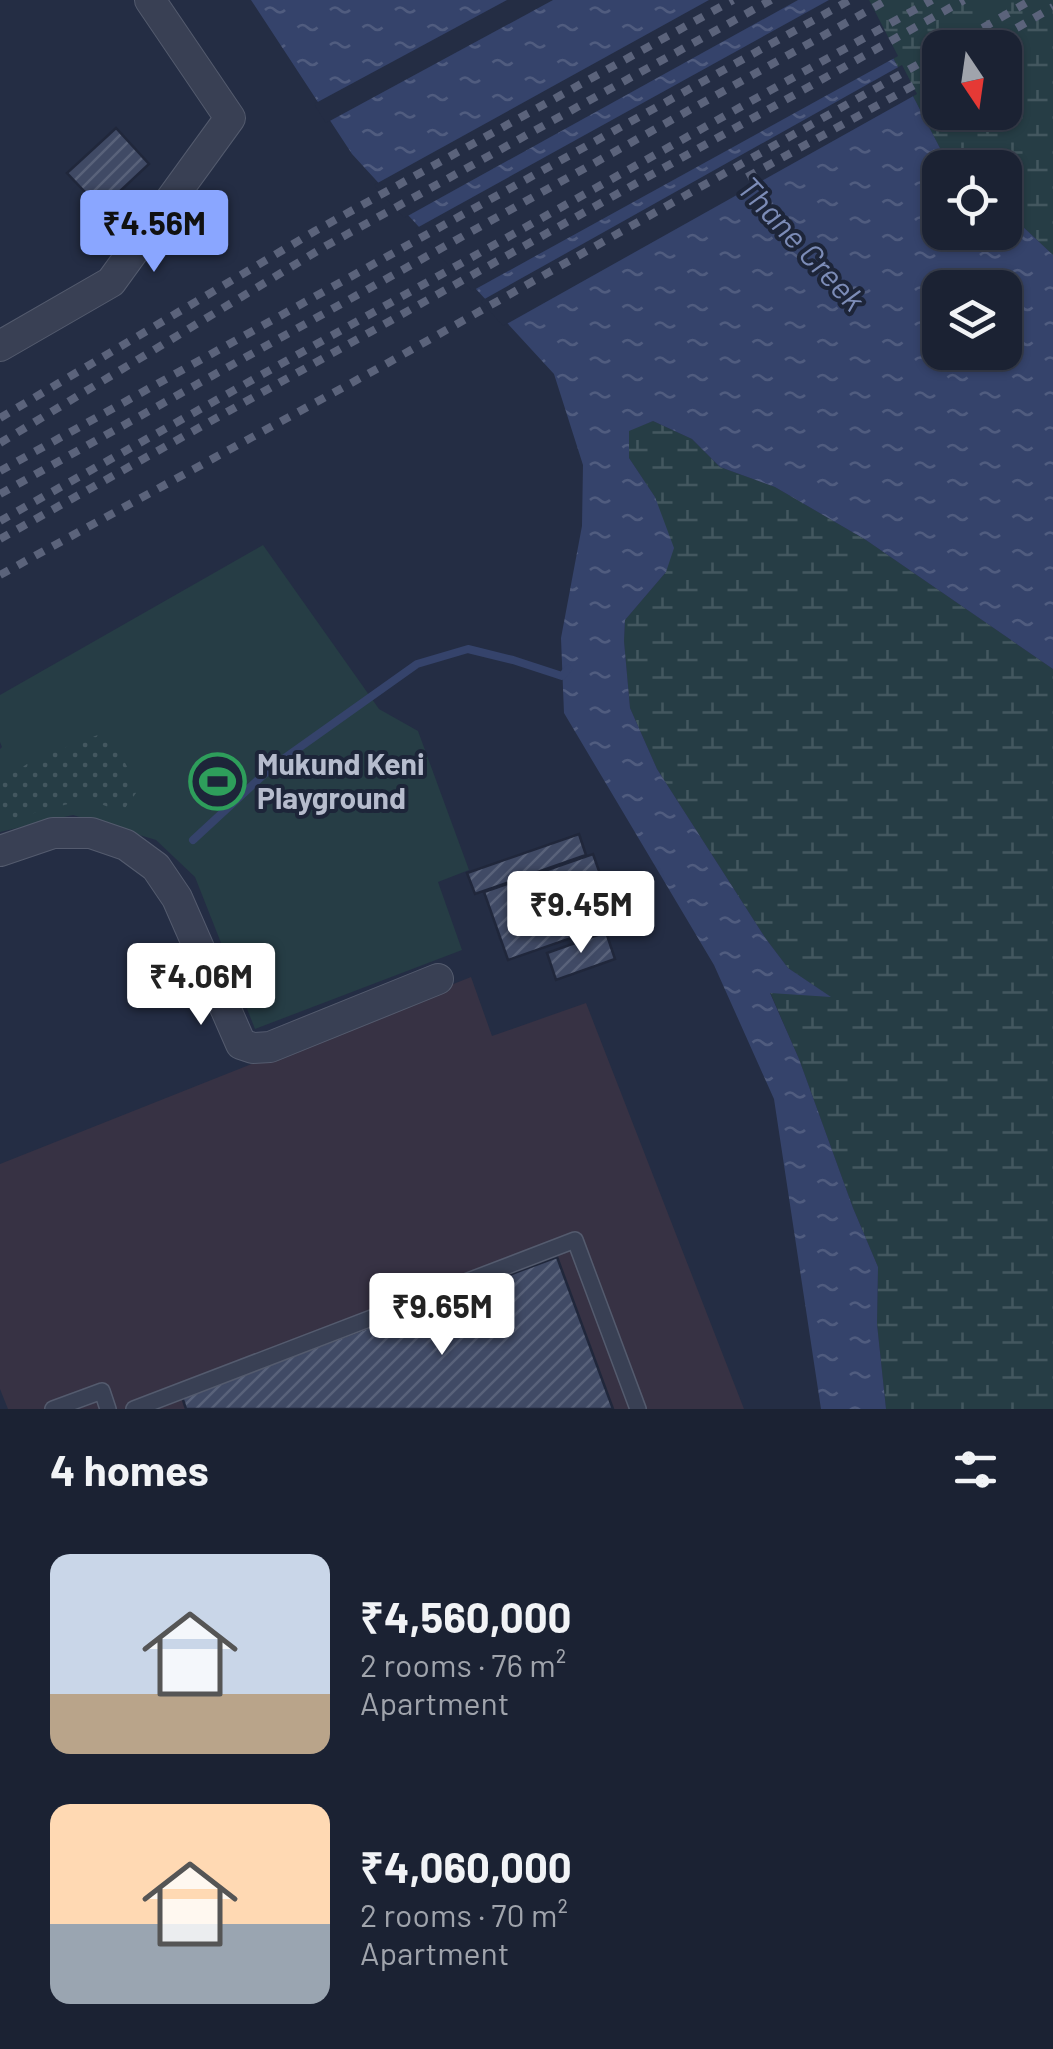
<!DOCTYPE html>
<html lang="en">
<head>
<meta charset="utf-8">
<style>
  body { margin:0; font-family:Barlow,sans-serif; background:#242a3b; color:#f1f3f6; height:100vh; display:flex; flex-direction:column; font-size:38px; white-space:nowrap }
  * { box-sizing:border-box; margin:0 }
  p { font-size:32px; color:#a0a4ac }
  .icon { flex:none; width:55px; height:55px; fill:none; stroke:currentColor; stroke-width:2; stroke-linecap:round; stroke-linejoin:round }
  .map { position:relative; height:1409px; overflow:hidden }
  .drawer { display:flex; flex-direction:column; background:#1b2233; flex:1 }
  .drawer>* { flex:none }
  .needle { width:65px; rotate:167deg }
  .tools { position:absolute; left:922px; top:30px; display:grid; gap:20px }
  .tools a { display:grid; place-items:center; width:100px; height:100px; border-radius:20px; background:#1b2233; box-shadow:0 2px 8px #0004,0 0 0 2px #393f4e; font-size:50px }
  .price { position:absolute; translate:-50% -85px; padding:0 22px; border-radius:10px; background:#fff; color:#222; font-size:32px; line-height:65px; filter:drop-shadow(0 2px 5px #0008) }
  .price::after { content:''; position:absolute; left:50%; top:60px; width:30px; height:22px; margin-left:-15px; background:inherit; clip-path:polygon(0 0,100% 0,50% 100%) }
  .price.on { background:#8aa6ff; color:#111 }
  ul { padding:0; list-style:none }
  li { display:flex; align-items:center; gap:30px; height:250px; padding:0 50px }
  li span { display:grid; place-items:center; flex:none; width:280px; height:200px; border-radius:20px; color:#555 }
  li>.icon { margin-inline-start:auto }
  span .icon { width:120px; height:120px; fill:#fffc; stroke-width:1 }
  li b { font-size:42px }
  h2 { display:flex; justify-content:space-between; align-items:center; height:120px; padding:0 50px; font-size:42px }
  .map>svg:first-child { display:block }
  .medical { fill:#373244 }
  .green { fill:#263d45 }
  .wetland { fill:url(#wetland-marsh); fill-rule:evenodd }
  .park { fill:url(#park-dots) }
  .water { fill:url(#water-ripples); fill-rule:evenodd }
  .pier { fill:#242d44 }
  .lines { fill:none; stroke-linecap:round; stroke-linejoin:round }
  .stream { stroke:#35436b; stroke-width:8 }
  .building { fill:url(#building-hatch); stroke:#20273b; stroke-width:2.5 }
  .lane-casing { stroke:#545b6e; stroke-width:18 }
  .street-casing { stroke:#545b6e; stroke-width:32 }
  .lane { stroke:#394054; stroke-width:15 }
  .street { stroke:#394054; stroke-width:30 }
  .rail { stroke:#5b637b; stroke-width:8; stroke-dasharray:10 10; stroke-linecap:butt }
  .labels { text-anchor:middle; stroke-width:8; stroke-linejoin:round; paint-order:stroke }
  .poi-label { font-size:30px; font-weight:bold; fill:#b6bccd; stroke:#1d2539; text-anchor:start }
  .water-label { font-size:32px; font-style:italic; fill:#7c8cb7; stroke:#1d2539 }
</style>
</head>
<body>
<div class="map">
<svg width="1053" height="1409" viewBox="0 0 1053 1409">
  <defs>
    <pattern id="wetland-marsh" width="20" height="14" patternUnits="userSpaceOnUse" patternTransform="scale(2.5)"><rect width="20" height="14" fill="#263d45"/><path d="M1 5h8M5 5V1M11 12h8M15 12V8" fill="none" stroke="#43575f"/></pattern>
    <pattern id="park-dots" width="8" height="8" patternUnits="userSpaceOnUse" patternTransform="scale(2.5)"><rect width="8" height="8" fill="#263d45"/><path d="M2 2h.1M6 6h.1" fill="none" stroke="#43575f" stroke-width="1.8" stroke-linecap="round"/></pattern>
    <pattern id="water-ripples" width="26" height="14" patternUnits="userSpaceOnUse" patternTransform="scale(2.5)"><rect width="26" height="14" fill="#35436b"/><path d="M2 4q2-2 4 0t4 0M15 11q2-2 4 0t4 0" fill="none" stroke="#505c7f"/></pattern>
    <pattern id="building-hatch" width="6" height="6" patternUnits="userSpaceOnUse" patternTransform="scale(2.5)"><rect width="6" height="6" fill="#404a65"/><path d="M-1 1l2-2M0 6l6-6M5 7l2-2" fill="none" stroke="#59627a"/></pattern>
  </defs>
  <rect width="100%" height="100%" fill="#242d44"/>
  <path class="medical" d="M471,977L492,1036L586,1003L744,1409H8L0,1389V1164Z"/>
  <path class="green" d="M263,545L379,709L418,731L469,870L438,882L462,950L255,1029L195,877L156,840L73,815L0,832V749L2,747L0,742V695Z"/>
  <g class="wetland">
    <path d="M863,0H1053V255L1005,210V168L959,167L942,152ZM940,48H1005V112H940Z"/>
    <path d="M653,421L692,439L720,467L775,487L866,540L1053,669V1409H886L877,1324L878,1267L853,1208L799,1059L770,992L829,996L788,968L766,939L657,769L630,708L624,641L625,620L666,572L655,497L629,458V430Z"/>
  </g>
  <path class="park" d="M108,731L139,789L122,812L87,799L0,822V782L33,760Z"/>
  <path class="water" d="M251,0H863L942,152L959,167L940,168V232H1005V210L1053,255V669L866,540L775,487L720,467L692,439L653,421L629,431V458L655,497L674,548L666,572L625,620L624,641L630,708L657,769L766,939L788,968L831,997L770,993L799,1059L853,1208L878,1267L877,1324L886,1409H821L774,1099L714,965L564,713L561,638L582,526L583,465L554,374L352,154ZM940,288H1005V352H940Z"/>
  <g class="pier">
    <path d="M507,0H553L326,123L314,104Z"/>
    <path d="M709,0H798L404,218L374,185Z"/>
    <path d="M829,0H869L898,56L472,291L415,229Z"/>
    <path d="M902,65L917,94L503,326L481,301Z"/>
  </g>
  <g class="lines">
    <path class="stream" d="M193,840L272,767L417,664L468,649L513,660L562,676L568,669"/>
  </g>
  <g class="building">
    <path d="M116,128L149,164L101,209L67,173Z"/>
    <path d="M579,834L586,855L475,894L467,873Z"/>
    <path d="M593,854L617,922L508,960L484,892Z"/>
    <path d="M606,932L615,959L556,980L547,953Z"/>
    <path d="M557,1257L613,1409H186L182,1397Z"/>
  </g>
  <g class="lines">
    <defs>
      <g id="lane">
        <path d="M53,1409L102,1391L108,1409"/>
        <path d="M134,1409L575,1240L638,1409"/>
      </g>
      <g id="street">
        <path d="M0,346L111,282L230,118L150,0"/>
        <path d="M0,851L53,833H91L126,845L156,867L177,898L241,1044L253,1048L270,1047L438,979"/>
      </g>
    </defs>
    <use href="#lane" class="lane-casing"/>
    <use href="#street" class="street-casing"/>
    <use href="#lane" class="lane"/>
    <use href="#street" class="street"/>
    <g class="rail">
      <path d="M948,48L1031,0"/>
      <path d="M982,48L1053,7"/>
      <path d="M747,177L940,71"/>
      <path d="M0,418L315,231L733,0"/>
      <path d="M0,443L324,247L771,0"/>
      <path d="M0,471L850,0"/>
      <path d="M0,494L887,0"/>
      <path d="M0,521L932,0"/>
      <path d="M0,539L964,0"/>
      <path d="M0,575L386,364L940,52"/>
    </g>
  </g>
  <defs>
    <symbol id="stadium-ring" viewBox="-11 -11 22 22"><circle r="9.5" fill="#1d2539" stroke="#2e9e5b" stroke-width="1.5"/><path d="M0-5a6.5 5 0 1 0 0 10a6.5 5 0 1 0 0-10ZM-3.5-1.8h7v3.6h-7Z" fill="#2e9e5b"/></symbol>
  </defs>
  <g fill-rule="evenodd">
    <use href="#stadium-ring" x="186" y="750" width="63" height="63"/>
  </g>
  <g class="labels">
    <g class="poi-label">
      <text x="257" y="775">Mukund Keni<tspan x="257" dy="34">Playground</tspan></text>
    </g>
    <g class="water-label">
      <text transform="translate(801 244) rotate(47)" y="11">Thane Creek</text>
    </g>
  </g>
</svg>
<div class="tools">
<a><svg class="needle" viewBox="-14 -14 28 28"><path d="M0-13l5 13h-10z" fill="#e53935"/><path d="M0 13l5-13h-10z" fill="#a0a4ac"/></svg></a>
<a><svg class="icon" aria-label="locate" viewBox="0 0 24 24"><circle cx="12" cy="12" r="6"/><path d="M12 2v4M12 18v4M2 12h4M18 12h4"/></svg></a>
<a><svg class="icon" aria-label="layers" viewBox="0 0 24 24"><path d="M12 4l9 5-9 5-9-5zM3 14l9 5 9-5"/></svg></a>
</div>
<b class="price on" style="left:154px;top:275px">₹4.56M</b>
<b class="price" style="left:581px;top:956px">₹9.45M</b>
<b class="price" style="left:201px;top:1028px">₹4.06M</b>
<b class="price" style="left:442px;top:1358px">₹9.65M</b>
</div>
<section class="drawer">
<h2>4 homes<svg class="icon" aria-label="filters" viewBox="0 0 24 24"><path d="M4 7h16M4 17h16"/><circle cx="9" cy="7" r="2"/><circle cx="15" cy="17" r="2"/></svg></h2>
<ul>
<li><span style="background:linear-gradient(#c9d6e8 70%,#b9a48a 0)"><svg class="icon" aria-label="home" viewBox="0 0 24 24"><path d="M3 11l9-7 9 7M6 9v11h12V9"/></svg></span><div><b>₹4,560,000</b><p>2 rooms · 76 m²</p><p>Apartment</p></div></li>
<li><span style="background:linear-gradient(#ffd9b3 60%,#9aa5b1 0)"><svg class="icon" aria-label="home" viewBox="0 0 24 24"><path d="M3 11l9-7 9 7M6 9v11h12V9"/></svg></span><div><b>₹4,060,000</b><p>2 rooms · 70 m²</p><p>Apartment</p></div></li>
</ul>
</section>
</body>
</html>
